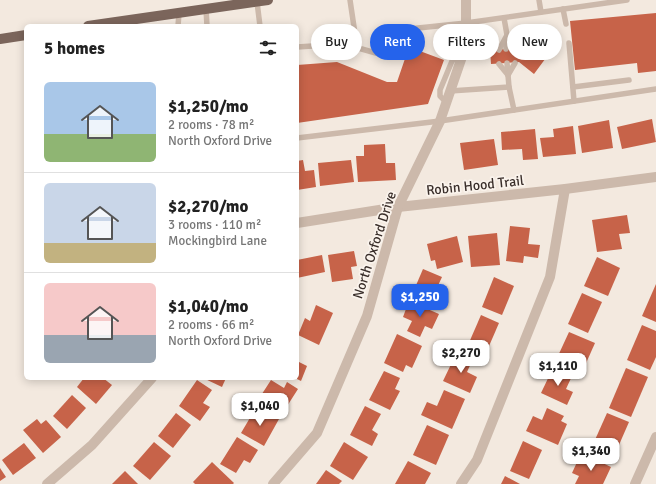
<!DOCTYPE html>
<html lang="en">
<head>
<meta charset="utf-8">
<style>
  body { margin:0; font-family:Signika,sans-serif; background:#f2f2f2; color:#222; height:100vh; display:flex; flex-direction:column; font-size:15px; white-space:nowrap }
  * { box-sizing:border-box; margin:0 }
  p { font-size:13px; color:#767676 }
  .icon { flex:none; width:22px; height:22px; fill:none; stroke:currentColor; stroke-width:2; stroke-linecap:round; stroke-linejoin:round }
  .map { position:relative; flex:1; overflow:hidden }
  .sheet { position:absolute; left:24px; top:24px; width:275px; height:356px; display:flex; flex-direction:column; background:#fff; border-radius:6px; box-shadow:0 2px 10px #0003 }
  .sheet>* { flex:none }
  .top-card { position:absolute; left:311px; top:24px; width:285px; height:36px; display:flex; gap:8px }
  .price { position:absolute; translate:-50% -34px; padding:0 9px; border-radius:8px; background:#fff; color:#222; font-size:13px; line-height:26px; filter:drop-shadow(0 1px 2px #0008) }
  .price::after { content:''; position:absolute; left:50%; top:24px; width:12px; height:9px; margin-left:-6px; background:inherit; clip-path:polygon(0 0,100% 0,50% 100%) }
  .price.on { background:#2563eb; color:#fff }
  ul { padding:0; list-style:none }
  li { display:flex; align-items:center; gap:12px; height:100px; padding:0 20px }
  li+li { border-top:1px solid #e0e0e0 }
  li span { display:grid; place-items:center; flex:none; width:112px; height:80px; border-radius:6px; color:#555 }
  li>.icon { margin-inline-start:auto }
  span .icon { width:48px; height:48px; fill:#fffc; stroke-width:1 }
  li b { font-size:17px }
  h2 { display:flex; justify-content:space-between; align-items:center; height:48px; padding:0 20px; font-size:17px }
  .pill { padding:0 14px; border-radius:18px; background:#fff; box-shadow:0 2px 10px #0003; font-size:14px; line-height:36px }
  .pill.on { background:#2563eb; color:#fff }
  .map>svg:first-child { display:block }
  .building { fill:#c76349 }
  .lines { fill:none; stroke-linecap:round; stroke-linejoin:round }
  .service { stroke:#ccb9ab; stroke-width:5.5 }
  .minor { stroke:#ccb9ab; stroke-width:10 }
  .primary { stroke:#7b655b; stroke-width:10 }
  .labels { text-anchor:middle; stroke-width:3.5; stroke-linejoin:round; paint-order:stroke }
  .street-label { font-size:14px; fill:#392e2a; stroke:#faf3ec }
</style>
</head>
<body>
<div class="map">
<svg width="656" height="484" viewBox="0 0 656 484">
  <rect width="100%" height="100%" fill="#f3e9df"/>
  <g class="building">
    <path d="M656,13V71L638,73L637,63L575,70L570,21Z"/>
    <path d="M536,34L554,47L534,74L519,62L491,64L490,50L525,48Z"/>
    <path d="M409,47L444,60L428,104L297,123V65L337,62L387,82H397Z"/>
    <path d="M652,119L656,142L622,149L617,127Z"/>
    <path d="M609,120L613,148L582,153L578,126Z"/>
    <path d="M573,126L576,154L543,157L540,138L554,137L553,129Z"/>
    <path d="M535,129L538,159L523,160L522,149L502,150L501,132Z"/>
    <path d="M494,139L498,165L464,170L460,143Z"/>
    <path d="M385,144L386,163H395L396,180L358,182L356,156H364V145Z"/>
    <path d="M303,160L305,171L314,170L316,187L297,190V161Z"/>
    <path d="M351,160L354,182L320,186L318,163Z"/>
    <path d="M627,215L630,233L619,234L622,249L597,252L592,220Z"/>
    <path d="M510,226L530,228L528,244L540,245L538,258L524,256L523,263L506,261Z"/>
    <path d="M497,233L500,265L471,267L468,236Z"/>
    <path d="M457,236L463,262L437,269L435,260L431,261L427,244Z"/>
    <path d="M354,251L357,266L351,267L353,279L332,282L328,255Z"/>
    <path d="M322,255L325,272L297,278V260Z"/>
    <path d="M597,257L620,268L608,296L584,286Z"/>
    <path d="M423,269L442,277L429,305L411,297Z"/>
    <path d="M494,277L514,286L502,315L482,307Z"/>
    <path d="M656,284V322L642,316Z"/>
    <path d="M582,293L602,302L588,333L568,324Z"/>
    <path d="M409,301L439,314L432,329L425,326L420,337L407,331L412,321L403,317Z"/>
    <path d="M316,305L333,313L319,345L298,335L305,318L310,321Z"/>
    <path d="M481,315L499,323L486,353L468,345Z"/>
    <path d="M642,325L656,331V357L650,370L627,360Z"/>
    <path d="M569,332L595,343L583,370L557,358Z"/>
    <path d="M397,334L422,346L412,368L406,365L403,372L384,363Z"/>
    <path d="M456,354L472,361L467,372L477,377L470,393L443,381Z"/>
    <path d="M297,361L307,366L301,381L297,379Z"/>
    <path d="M553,368L572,376L566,389L573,392L567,405L541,393Z"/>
    <path d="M626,368L648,377L631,417L609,408Z"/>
    <path d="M384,371L400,378L395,389L400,391L390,410L369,400Z"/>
    <path d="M84,378H103L112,385L96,404L77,387Z"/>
    <path d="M203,378H226L222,387Z"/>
    <path d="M197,380L212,390L203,403L210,407L200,421L179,406Z"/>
    <path d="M271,380L284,388L287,382L298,389L282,414L258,400Z"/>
    <path d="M444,390L465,399L452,429L421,415L427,402L437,406Z"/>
    <path d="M72,395L86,408L67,429L53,416Z"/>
    <path d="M365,406L381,414L372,430L378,434L372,446L350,435Z"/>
    <path d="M547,408L564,416L561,421L567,424L558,445L526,431L533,416L542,420Z"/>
    <path d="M254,411L263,416L266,411L279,419L264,446L241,433Z"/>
    <path d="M176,413L191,425L173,448L158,436Z"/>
    <path d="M607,413L629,422L612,461L590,451Z"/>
    <path d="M37,419L41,424L46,420L61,437L43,453L23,430Z"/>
    <path d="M427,425L449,435L436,465L413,455Z"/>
    <path d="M237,437L258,450L250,463L244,460L236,473L220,464Z"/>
    <path d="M523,441L542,450L529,479L510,471Z"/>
    <path d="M154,442L171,456L150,480L133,466Z"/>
    <path d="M344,442L368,457L353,480L330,466Z"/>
    <path d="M24,443L36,458L13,475L2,460Z"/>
    <path d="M588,456L611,467L603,484H575L579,476L572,473L578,460L585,463Z"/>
    <path d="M408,461L431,473L425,484H395Z"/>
    <path d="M212,462L234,483L233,484H195L193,482Z"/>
    <path d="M0,468L6,477L0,481Z"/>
    <path d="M326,470L342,481L339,484H316Z"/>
    <path d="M125,471L138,484H112Z"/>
    <path d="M505,476L520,484H501Z"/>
  </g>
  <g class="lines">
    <g class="service">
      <path d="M350,0L357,47"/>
      <path d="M539,0L541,12"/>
      <path d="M257,2L260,26"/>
      <path d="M206,9L207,26"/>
      <path d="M563,9L566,24"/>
      <path d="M504,18L507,35L515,49"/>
      <path d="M178,26L179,13"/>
      <path d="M569,43L574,101"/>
      <path d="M297,47L344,44L383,55L399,30L466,23L627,0"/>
      <path d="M506,49L507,37"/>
      <path d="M499,50L507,35"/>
      <path d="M507,63L508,75"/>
      <path d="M499,64L508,75"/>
      <path d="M509,87L514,110"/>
      <path d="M573,87L629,80"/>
      <path d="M450,91L509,87L508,75L515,63"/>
      <path d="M446,102L440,96V90L452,61L462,55"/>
      <path d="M297,138L440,121L656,89"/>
    </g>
    <g class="minor">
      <path d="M297,223L398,207L565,189L656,177"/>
      <path d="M47,484L92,445L152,378"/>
      <path d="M273,484L317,433L367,316L398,207L440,121L466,45V0"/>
      <path d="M461,484L477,460L550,277L565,189"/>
      <path d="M635,484L656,437"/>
    </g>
    <g class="primary">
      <path d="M88,26L268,0"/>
      <path d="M0,39L26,35"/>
    </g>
  </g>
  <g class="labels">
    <g class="street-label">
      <text transform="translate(475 185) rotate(-6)" y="5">Robin Hood Trail</text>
      <text transform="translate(374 245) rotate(-72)" y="5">North Oxford Drive</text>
    </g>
  </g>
</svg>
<b class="price on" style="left:420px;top:318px">$1,250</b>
<b class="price" style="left:461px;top:374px">$2,270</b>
<b class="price" style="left:558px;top:387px">$1,110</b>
<b class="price" style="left:260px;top:427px">$1,040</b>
<b class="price" style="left:591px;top:472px">$1,340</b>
<div class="top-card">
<a class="pill">Buy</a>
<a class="pill on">Rent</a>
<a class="pill">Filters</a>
<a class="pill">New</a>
</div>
<section class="sheet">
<h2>5 homes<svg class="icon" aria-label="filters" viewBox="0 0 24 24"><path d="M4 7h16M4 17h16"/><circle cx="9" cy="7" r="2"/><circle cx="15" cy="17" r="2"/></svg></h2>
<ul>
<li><span style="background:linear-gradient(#a9c7e8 65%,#8fb573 0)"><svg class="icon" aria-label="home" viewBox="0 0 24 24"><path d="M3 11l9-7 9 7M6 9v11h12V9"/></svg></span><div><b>$1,250/mo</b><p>2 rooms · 78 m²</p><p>North Oxford Drive</p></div></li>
<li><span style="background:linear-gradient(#c9d6e8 75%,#c2b280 0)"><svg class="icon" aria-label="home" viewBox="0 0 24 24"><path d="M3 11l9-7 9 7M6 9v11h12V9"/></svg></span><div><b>$2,270/mo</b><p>3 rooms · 110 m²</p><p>Mockingbird Lane</p></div></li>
<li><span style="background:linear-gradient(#f6c9c9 65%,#9aa5b1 0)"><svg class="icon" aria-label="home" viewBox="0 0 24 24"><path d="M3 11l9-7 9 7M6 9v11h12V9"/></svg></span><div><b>$1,040/mo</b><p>2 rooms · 66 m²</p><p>North Oxford Drive</p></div></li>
</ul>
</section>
</div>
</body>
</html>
